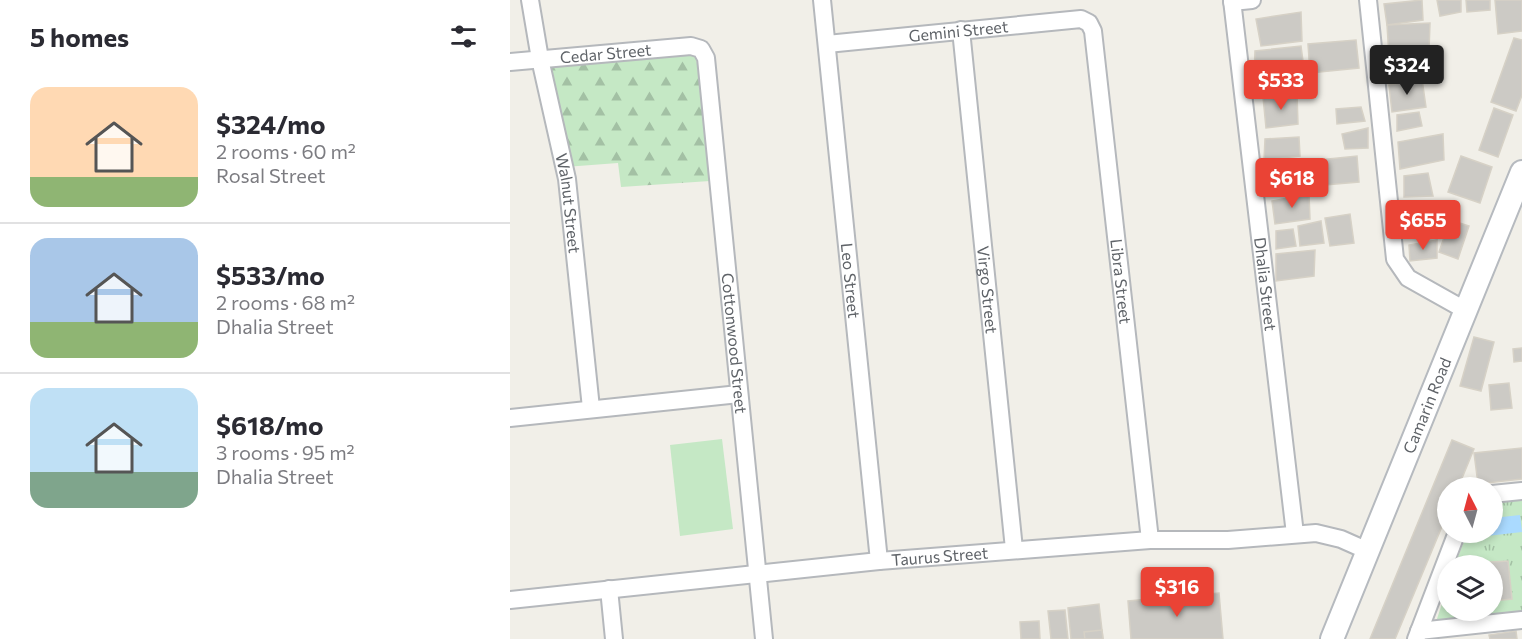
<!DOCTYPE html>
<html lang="en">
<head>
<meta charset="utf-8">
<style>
  body { margin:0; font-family:Commissioner,sans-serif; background:#f7f7f7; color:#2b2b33; height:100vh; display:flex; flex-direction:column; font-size:22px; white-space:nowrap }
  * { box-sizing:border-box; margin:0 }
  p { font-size:20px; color:#7c7c81 }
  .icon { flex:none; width:33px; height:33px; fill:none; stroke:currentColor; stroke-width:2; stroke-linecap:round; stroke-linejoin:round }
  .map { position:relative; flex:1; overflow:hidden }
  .side { display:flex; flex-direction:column; background:#fff; width:510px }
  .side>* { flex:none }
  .needle { width:39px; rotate:354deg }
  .fabs { position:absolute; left:927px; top:477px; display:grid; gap:12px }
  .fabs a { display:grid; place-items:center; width:66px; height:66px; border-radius:50%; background:#fff; box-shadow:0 3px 9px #0003; font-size:30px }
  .price { position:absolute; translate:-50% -51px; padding:0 14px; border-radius:6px; background:#ea4335; color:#fff; font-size:20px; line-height:39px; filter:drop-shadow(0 2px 3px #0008) }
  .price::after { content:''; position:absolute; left:50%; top:36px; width:18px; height:14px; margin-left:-9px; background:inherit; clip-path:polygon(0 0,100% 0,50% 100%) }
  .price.current { background:#222; color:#fff }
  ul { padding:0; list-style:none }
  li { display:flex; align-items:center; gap:18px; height:150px; padding:0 30px }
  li+li { border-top:2px solid #e1e1e2 }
  li span { display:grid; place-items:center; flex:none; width:168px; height:120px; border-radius:18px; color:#555 }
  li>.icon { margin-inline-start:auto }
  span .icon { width:72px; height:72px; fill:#fffc; stroke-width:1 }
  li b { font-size:26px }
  h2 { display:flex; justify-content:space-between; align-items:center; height:72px; padding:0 30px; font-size:26px }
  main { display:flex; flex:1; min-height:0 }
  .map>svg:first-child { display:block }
  .grass { fill:#c5e8c5 }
  .forest { fill:url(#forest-firs) }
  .park { fill:url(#park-tufts) }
  .water { fill:#aadaff }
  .building { fill:#cccac5; stroke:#d6d1c6; stroke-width:1.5 }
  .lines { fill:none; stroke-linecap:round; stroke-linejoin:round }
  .minor-casing { stroke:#b5b8bc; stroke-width:20 }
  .secondary-casing { stroke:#b6babf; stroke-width:26 }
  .minor { stroke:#fff; stroke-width:16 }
  .secondary { stroke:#fff; stroke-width:22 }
  .labels { text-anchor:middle; stroke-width:5; stroke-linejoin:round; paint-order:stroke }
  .street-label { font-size:16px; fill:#5f6368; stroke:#fff }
</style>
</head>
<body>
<main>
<section class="side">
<h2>5 homes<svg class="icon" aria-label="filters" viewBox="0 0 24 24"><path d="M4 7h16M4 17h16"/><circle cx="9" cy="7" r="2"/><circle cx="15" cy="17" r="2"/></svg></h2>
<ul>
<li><span style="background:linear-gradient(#ffd9b3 75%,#8fb573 0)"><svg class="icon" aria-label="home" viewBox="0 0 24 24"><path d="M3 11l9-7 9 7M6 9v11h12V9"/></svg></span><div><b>$324/mo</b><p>2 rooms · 60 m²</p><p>Rosal Street</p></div></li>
<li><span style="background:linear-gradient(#a9c7e8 70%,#8fb573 0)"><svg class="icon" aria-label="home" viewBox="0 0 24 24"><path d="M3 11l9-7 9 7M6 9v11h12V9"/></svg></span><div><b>$533/mo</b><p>2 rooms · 68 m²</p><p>Dhalia Street</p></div></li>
<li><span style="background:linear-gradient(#bfe0f5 70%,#7fa58c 0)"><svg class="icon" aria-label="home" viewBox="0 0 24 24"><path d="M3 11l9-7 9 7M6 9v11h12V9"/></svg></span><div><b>$618/mo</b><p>3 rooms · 95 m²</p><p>Dhalia Street</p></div></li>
</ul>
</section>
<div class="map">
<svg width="1012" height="639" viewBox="0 0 1012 639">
  <defs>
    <pattern id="forest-firs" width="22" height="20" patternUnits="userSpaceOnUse" patternTransform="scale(1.5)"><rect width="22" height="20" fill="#c5e8c5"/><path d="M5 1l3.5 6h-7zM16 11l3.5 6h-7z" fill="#a3c0a4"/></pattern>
    <pattern id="park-tufts" width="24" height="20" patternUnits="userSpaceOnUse" patternTransform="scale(1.5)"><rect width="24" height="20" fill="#c5e8c5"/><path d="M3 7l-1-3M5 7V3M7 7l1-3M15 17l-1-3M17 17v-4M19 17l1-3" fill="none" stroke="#a3c0a4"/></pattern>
  </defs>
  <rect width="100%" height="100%" fill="#f1efe8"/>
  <path class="grass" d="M212,439L223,529L170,536L160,445Z"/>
  <path class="forest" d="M186,55L200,181L111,187L108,163L55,167L35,64Z"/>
  <path class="park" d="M1012,499V612L926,622L937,588L938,610H982V566L945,565L957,533L982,532L983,502Z"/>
  <path class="water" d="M1010,515L1012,532L977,536V533L982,532L983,518Z"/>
  <g class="building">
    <path d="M912,0L913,20L877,25L874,4Z"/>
    <path d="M927,0H951V12L930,16Z"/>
    <path d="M956,0H980V10L957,12Z"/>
    <path d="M985,0H1012V31L988,34Z"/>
    <path d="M791,12L792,41L751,46L746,19Z"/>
    <path d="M920,23L919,51L879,56L877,25Z"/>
    <path d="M1004,38L1012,40V95L1006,111L981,102Z"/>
    <path d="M846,40L849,68L800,73L798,44Z"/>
    <path d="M791,46L795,76L744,78L745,51Z"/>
    <path d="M912,79L916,107L882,112L879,85Z"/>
    <path d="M787,94L788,124L756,128L753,97Z"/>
    <path d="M851,107L855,121L827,124L826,109Z"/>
    <path d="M984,108L1003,115L988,157L969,150Z"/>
    <path d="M909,112L912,126L887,131V115Z"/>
    <path d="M858,128V148L835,149L832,134Z"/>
    <path d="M933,134L934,160L890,169L888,142Z"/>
    <path d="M789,137L790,156L754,160L755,139Z"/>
    <path d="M847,156L849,182L815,185L809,160Z"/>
    <path d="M951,156L982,167L970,203L938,192Z"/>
    <path d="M790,160L794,189L753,192L751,165Z"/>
    <path d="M918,173L923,196L894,197V176Z"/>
    <path d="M799,194L800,219L765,224L762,201Z"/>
    <path d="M921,203L926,235L900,238L894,207Z"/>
    <path d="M840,214L844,243L820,246L815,218Z"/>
    <path d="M940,220L959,226L948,259L929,252Z"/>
    <path d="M811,221L814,243L790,246L788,226Z"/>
    <path d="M783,229L786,246L766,249V231Z"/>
    <path d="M927,240V258L900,261L899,245Z"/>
    <path d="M805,250L804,276L766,281V254Z"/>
    <path d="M964,337L984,342L971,391L950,386Z"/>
    <path d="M1012,348V361L1004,362L1003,349Z"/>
    <path d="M999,383L1002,408L981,410L979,385Z"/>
    <path d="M942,440L964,449L948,488H938V512L885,639H860Z"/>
    <path d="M1012,448V479L968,484L964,453Z"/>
    <path d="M998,561L1002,599L982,601V566H961L962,563Z"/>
    <path d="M709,593L713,639H621L618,601Z"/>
    <path d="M589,604L593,639H561L558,608Z"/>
    <path d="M555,610L558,639H541L538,611Z"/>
    <path d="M529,621L530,639H511L510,622Z"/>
    <path d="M592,630L593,639H575L574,632Z"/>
    <path d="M1006,631L1007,639H980L979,635Z"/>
  </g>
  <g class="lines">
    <defs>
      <g id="minor">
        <path id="s1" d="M20,0L30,59L57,179L81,408"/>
        <path id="s2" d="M312,0L369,561"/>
        <path id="s3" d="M722,0L785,534"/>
        <path d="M858,0L885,259L898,278L955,310"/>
        <path d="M722,2L742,0"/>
        <path id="s4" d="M451,30L504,549"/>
        <path id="s5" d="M317,44L571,19L579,23L583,31L640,540"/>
        <path id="s6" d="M0,62L181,46L191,49L196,58L254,639"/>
        <path d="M0,418L229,394"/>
        <path d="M982,494L1012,491"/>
        <path d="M99,589L104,639"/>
        <path id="s7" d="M0,600L369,561L640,540H718L806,533L831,539L858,551"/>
        <path d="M909,631L1012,620"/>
        <path d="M906,639L947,532"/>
      </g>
      <g id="secondary">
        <path id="s8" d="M822,639L1012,172"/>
      </g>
    </defs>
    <use href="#minor" class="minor-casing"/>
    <use href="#secondary" class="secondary-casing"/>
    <use href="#minor" class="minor"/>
    <use href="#secondary" class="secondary"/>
  </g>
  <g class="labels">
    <g class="street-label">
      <text dy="6" stroke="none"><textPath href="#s5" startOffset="132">Gemini Street</textPath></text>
      <text dy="6" stroke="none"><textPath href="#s6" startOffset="96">Cedar Street</textPath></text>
      <text dy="6" stroke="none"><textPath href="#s1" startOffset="207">Walnut Street</textPath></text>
      <text dy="6" stroke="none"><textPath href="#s2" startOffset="282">Leo Street</textPath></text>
      <text dy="6" stroke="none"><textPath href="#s5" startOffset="525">Libra Street</textPath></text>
      <text dy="6" stroke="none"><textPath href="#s3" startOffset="286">Dhalia Street</textPath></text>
      <text dy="6" stroke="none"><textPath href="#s4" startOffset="261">Virgo Street</textPath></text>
      <text dy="6" stroke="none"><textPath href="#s6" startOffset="489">Cottonwood Street</textPath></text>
      <text dy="6" stroke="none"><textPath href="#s8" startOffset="252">Camarin Road</textPath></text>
      <text dy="6" stroke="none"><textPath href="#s7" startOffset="432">Taurus Street</textPath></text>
    </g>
  </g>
</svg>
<div class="fabs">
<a><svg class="needle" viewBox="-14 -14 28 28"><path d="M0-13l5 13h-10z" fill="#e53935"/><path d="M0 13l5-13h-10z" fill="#7c7c81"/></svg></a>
<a><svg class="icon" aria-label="layers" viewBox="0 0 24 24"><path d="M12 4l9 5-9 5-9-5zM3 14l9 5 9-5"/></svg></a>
</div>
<b class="price current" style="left:897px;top:96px">$324</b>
<b class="price" style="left:771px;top:111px">$533</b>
<b class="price" style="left:782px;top:209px">$618</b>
<b class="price" style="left:913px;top:251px">$655</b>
<b class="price" style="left:667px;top:618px">$316</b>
</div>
</main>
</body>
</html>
